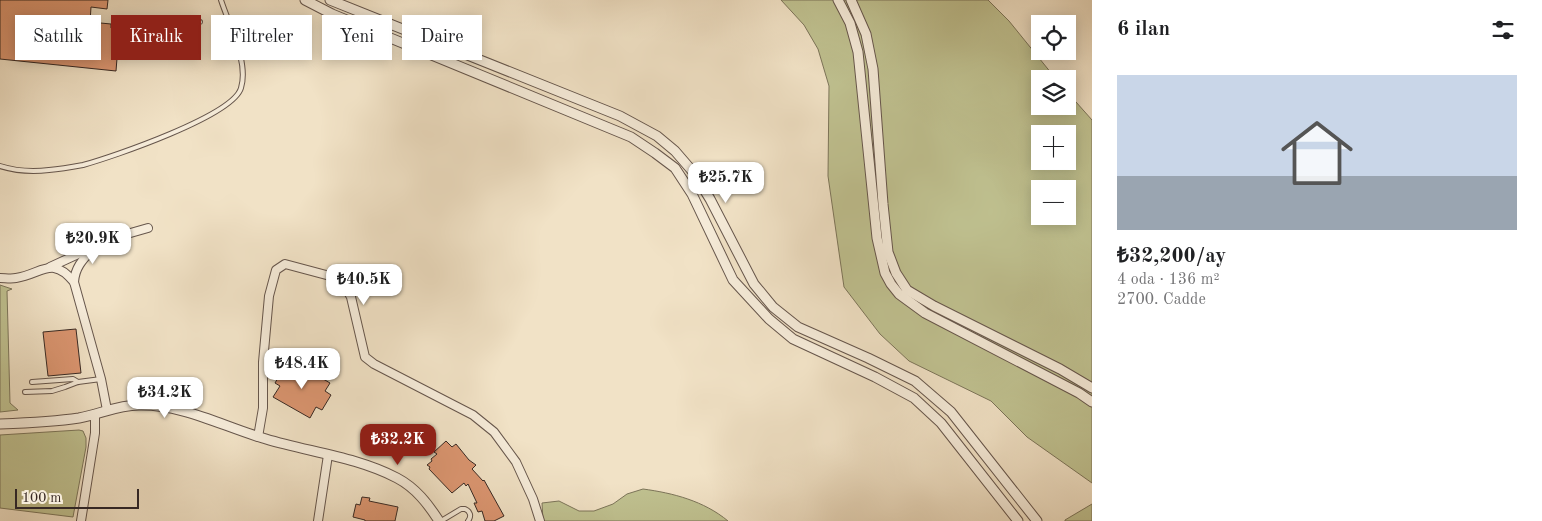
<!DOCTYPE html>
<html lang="tr">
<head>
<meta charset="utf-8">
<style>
  body { margin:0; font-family:"Old Standard TT",serif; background:#f6f6f6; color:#202124; height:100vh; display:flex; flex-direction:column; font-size:19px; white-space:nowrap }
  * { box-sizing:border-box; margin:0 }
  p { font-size:16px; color:#757577 }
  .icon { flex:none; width:28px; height:28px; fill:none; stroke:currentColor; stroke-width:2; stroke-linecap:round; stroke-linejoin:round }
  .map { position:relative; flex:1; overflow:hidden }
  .sheet { display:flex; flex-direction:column; background:#fff; width:450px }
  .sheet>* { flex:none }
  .hud { position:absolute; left:15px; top:15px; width:475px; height:45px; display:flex; gap:10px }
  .tools { position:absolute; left:1031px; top:15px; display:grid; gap:10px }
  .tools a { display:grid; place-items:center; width:45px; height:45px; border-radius:0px; background:#fff; box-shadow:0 2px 12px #0003; font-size:25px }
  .scale { position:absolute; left:15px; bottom:12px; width:124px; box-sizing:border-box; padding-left:5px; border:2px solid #372823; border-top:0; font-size:14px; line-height:18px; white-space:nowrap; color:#372823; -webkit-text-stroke:4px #f6ecda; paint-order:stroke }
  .price { position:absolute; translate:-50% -42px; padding:0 11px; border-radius:10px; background:#fff; color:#222; font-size:16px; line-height:32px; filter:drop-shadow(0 1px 2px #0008) }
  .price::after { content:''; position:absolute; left:50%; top:30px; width:15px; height:11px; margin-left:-8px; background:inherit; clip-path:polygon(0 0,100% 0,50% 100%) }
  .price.active { background:#8f2418; color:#fff }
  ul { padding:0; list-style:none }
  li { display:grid; align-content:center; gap:10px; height:265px; padding:0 25px }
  li span { display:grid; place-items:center; height:155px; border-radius:0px; color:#555 }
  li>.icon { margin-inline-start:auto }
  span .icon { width:90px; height:90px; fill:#fffc; stroke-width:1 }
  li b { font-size:21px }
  h2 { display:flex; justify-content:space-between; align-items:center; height:60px; padding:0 25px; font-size:21px }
  .tag { padding:0 18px; border-radius:0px; background:#fff; box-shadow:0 2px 12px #0003; font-size:18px; line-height:45px }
  .tag.active { background:#8f2418; color:#fff }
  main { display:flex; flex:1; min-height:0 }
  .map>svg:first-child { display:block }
  .green { fill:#c0c291; stroke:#7c755a; fill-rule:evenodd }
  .building { fill:#dc9671; stroke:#372823 }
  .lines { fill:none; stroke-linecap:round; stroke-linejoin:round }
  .service-casing { stroke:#66564c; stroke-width:6 }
  .minor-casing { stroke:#66564c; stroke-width:10 }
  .tertiary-casing { stroke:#66564c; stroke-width:11 }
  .service { stroke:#f6ecda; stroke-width:4 }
  .minor { stroke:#f6ecda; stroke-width:8 }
  .tertiary { stroke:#f6ecda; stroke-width:9 }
</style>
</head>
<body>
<main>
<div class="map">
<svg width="1092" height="521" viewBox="0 0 1092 521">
  <rect width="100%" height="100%" fill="#f1e2c6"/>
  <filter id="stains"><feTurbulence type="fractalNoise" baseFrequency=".004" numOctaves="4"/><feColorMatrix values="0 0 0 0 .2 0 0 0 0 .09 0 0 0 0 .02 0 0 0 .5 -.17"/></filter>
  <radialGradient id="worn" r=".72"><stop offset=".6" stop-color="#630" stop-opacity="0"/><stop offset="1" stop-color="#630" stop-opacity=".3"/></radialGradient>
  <g class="green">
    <path d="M781,0H988L1009,21L1056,79H1040V106H1068V93L1092,120V483L1027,437L991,401L909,361L880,334L844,287L828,176L829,86L818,49L804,25ZM1040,134H1068V161H1040ZM1040,189H1068V216H1040Z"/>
    <path d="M0,285L12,289L7,291L10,403L18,410L0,412Z"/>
    <path d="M79,430L83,431L86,438V447L73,517L0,508V435Z"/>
    <path d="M643,489C673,493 704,501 728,521H543L542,503L559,501L579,511H594L613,504L627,494Z"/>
    <path d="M1092,504V521H1065V520Z"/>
  </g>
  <g class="building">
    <path d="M0,0H108L107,9L91,7L90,22L111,24V28H116V32L119,33L116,71L0,59Z"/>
    <path d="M76,329L81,373L48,376L43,332Z"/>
    <path d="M296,363L330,383L325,391L331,395L322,410L316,407L310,418L273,397L280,386L275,383L285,366L292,370Z"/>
    <path d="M446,441L452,447L456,444L469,460L476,465L472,469L483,481L484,480L504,516L494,521H485L482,511L478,512L474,503H477L468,484L466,486L464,483L452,493L429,469L430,467L427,465L432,461L431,459L437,454L434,452Z"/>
    <path d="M362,497L370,498L369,501L398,507L395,521H365V520L353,517L356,504L360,505Z"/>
  </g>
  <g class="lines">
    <defs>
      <g id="service">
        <path d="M173,19L200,22"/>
        <path d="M0,166C16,171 33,172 49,170C60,169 72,167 83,165C112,157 233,116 241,88C249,62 229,25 221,0"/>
        <path d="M32,382L73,379L78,382"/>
        <path d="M25,392L52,391L65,387L78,382L101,379"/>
        <path d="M441,521L461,509H465C470,511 472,516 468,521"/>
      </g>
      <g id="minor">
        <path d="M50,267L113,238L148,228"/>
        <path d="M0,278C5,278 11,279 16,278C42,274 52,255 74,282L101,379L107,410"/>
        <path d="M74,282C75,268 82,260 92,250"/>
        <path d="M258,437L263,408V362L269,296L276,270L285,264L330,276L342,282L351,297L365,357L374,364L473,415L494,432L516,462L533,499L540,521"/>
        <path d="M81,521L95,433V414"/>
        <path d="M318,521L328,455"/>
      </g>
      <g id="tertiary">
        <path d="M305,0L332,14L631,137L655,153L675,168L692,194L733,280L769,319L793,339L875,377L914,398L941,423L1018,521"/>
        <path d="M330,0L620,116L657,136L675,151L694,173L710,199L754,284L773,307L798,327L868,358L915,381L951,412L1037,521"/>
        <path d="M838,0L850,23L858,52L877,238L885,273L891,284L899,294L925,313L1079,393L1092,402"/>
        <path d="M851,0L866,34L873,69L883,204L888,252L896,273L907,290L934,306L1060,369L1092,388"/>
        <path d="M0,424C27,423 53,422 79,418C100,414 118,405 139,405C183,404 224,427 266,439C309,452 357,457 397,478C416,488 428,504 439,521"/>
      </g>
    </defs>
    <use href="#service" class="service-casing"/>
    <use href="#minor" class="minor-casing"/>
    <use href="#tertiary" class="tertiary-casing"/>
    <use href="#service" class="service"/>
    <use href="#minor" class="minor"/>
    <use href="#tertiary" class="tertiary"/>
  </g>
  <rect width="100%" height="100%" filter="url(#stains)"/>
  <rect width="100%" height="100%" fill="url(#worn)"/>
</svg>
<div class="tools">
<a><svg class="icon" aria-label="locate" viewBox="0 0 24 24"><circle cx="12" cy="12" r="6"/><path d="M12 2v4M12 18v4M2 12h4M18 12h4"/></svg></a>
<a><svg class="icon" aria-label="layers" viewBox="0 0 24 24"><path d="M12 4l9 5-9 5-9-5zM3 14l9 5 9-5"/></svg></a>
<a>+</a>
<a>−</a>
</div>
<div class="scale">100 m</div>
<b class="price" style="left:726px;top:204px">₺25.7K</b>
<b class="price" style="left:93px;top:265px">₺20.9K</b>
<b class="price" style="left:364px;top:306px">₺40.5K</b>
<b class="price" style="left:302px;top:390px">₺48.4K</b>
<b class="price" style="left:165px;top:419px">₺34.2K</b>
<b class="price active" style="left:398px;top:466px">₺32.2K</b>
<div class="hud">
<a class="tag">Satılık</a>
<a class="tag active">Kiralık</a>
<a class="tag">Filtreler</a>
<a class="tag">Yeni</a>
<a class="tag">Daire</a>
</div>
</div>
<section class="sheet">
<h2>6 ilan<svg class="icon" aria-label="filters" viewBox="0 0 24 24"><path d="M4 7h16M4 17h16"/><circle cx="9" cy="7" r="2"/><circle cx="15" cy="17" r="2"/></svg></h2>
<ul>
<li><span style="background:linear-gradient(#c9d6e8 65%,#9aa5b1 0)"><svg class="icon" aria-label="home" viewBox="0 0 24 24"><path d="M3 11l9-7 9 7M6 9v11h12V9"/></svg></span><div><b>₺32,200/ay</b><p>4 oda · 136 m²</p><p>2700. Cadde</p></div></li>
</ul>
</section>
</main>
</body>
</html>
